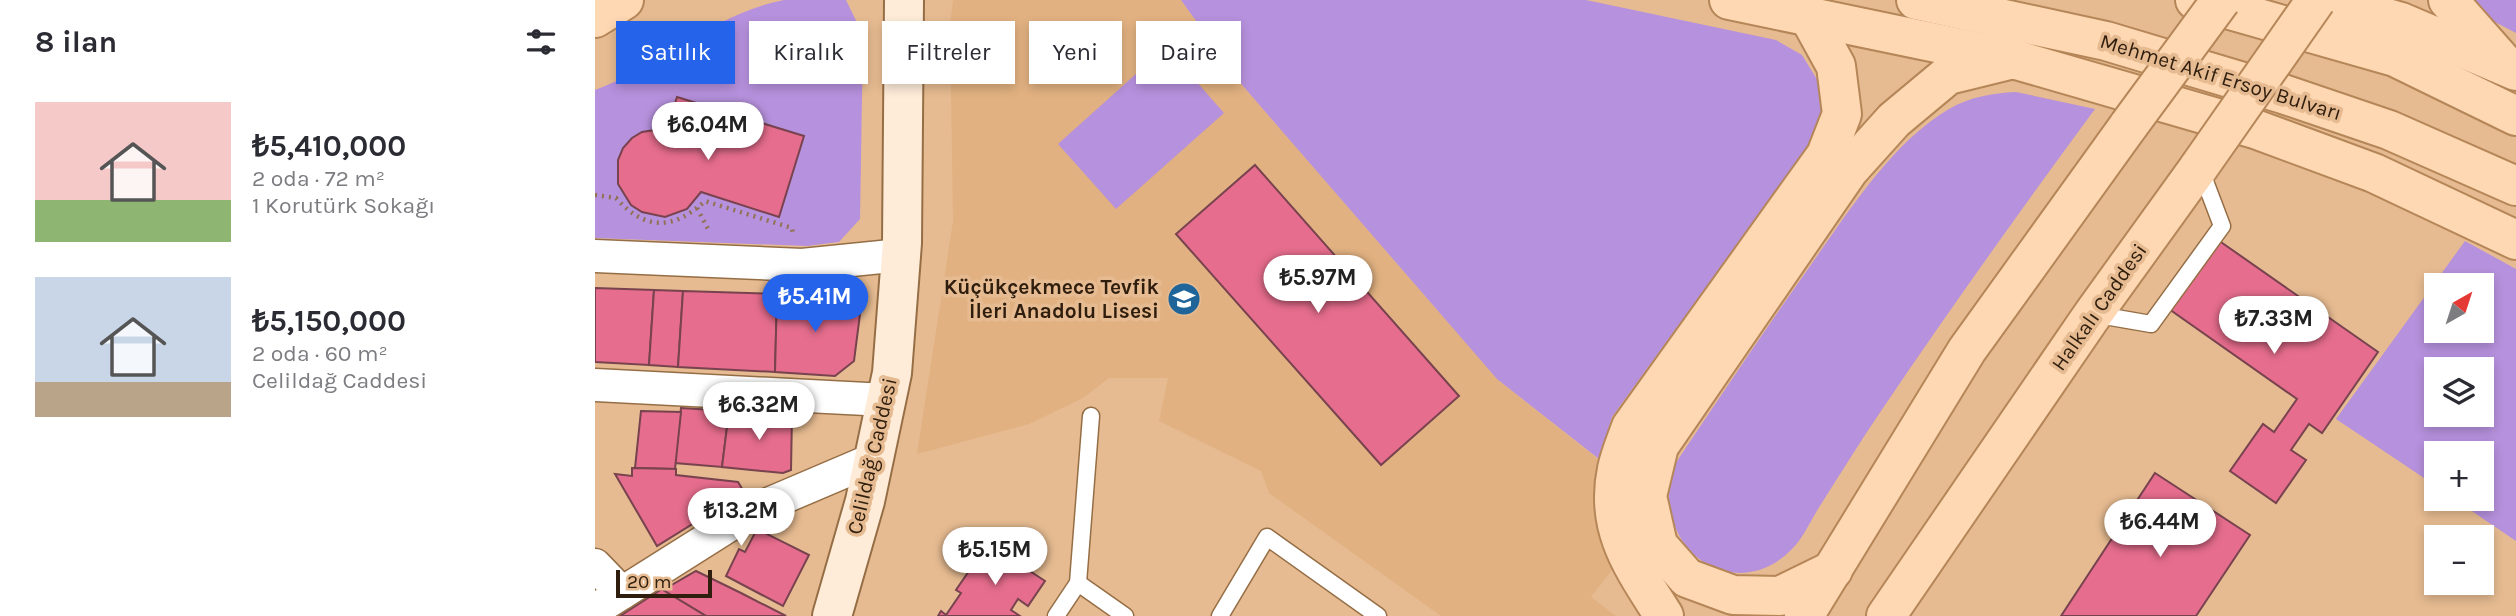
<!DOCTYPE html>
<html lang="tr">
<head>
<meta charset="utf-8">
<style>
  body { margin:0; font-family:Karla,sans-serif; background:#f7f7f7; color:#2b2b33; height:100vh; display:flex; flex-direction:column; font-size:26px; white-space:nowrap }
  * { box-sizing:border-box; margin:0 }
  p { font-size:23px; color:#7c7c81 }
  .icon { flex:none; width:38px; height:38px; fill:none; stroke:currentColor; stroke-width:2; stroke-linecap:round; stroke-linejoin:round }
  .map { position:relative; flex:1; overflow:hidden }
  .details { display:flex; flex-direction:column; background:#fff; width:595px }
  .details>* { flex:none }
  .top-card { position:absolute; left:21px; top:21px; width:665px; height:63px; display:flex; gap:14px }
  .needle { width:46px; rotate:39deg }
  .controls { position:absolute; left:1829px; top:273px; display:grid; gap:14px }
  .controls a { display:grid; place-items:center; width:70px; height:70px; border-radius:0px; background:#fff; box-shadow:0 4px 10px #0003; font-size:35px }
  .scale { position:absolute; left:21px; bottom:18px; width:96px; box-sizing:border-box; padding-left:7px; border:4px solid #2f1e0e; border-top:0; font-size:19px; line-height:24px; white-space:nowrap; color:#2f1e0e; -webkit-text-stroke:5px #e6bb91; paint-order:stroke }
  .price { position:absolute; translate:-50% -60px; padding:0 16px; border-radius:24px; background:#fff; color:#222; font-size:23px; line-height:46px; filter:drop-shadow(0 2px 4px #0008) }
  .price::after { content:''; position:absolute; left:50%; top:42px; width:21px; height:16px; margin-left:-10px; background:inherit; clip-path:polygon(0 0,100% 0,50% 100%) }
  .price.current { background:#2563eb; color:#fff }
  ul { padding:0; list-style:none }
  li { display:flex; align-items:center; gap:21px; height:175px; padding:0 35px }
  li span { display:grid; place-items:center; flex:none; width:196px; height:140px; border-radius:0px; color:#555 }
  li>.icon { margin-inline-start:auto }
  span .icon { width:84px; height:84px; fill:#fffc; stroke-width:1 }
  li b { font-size:30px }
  h2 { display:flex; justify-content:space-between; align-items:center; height:84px; padding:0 35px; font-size:30px }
  .tag { padding:0 24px; border-radius:0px; background:#fff; box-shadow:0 4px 10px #0003; font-size:24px; line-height:63px }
  .tag.current { background:#2563eb; color:#fff }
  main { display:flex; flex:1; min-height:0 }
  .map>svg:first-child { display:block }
  .built { fill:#e1b181 }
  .green { fill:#b691dd; fill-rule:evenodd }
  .building { fill:#e66d8d; stroke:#78434f; stroke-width:2 }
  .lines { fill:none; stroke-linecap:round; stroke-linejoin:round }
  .lane-casing { stroke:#956e46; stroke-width:19 }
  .street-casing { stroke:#956e46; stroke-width:35 }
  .secondary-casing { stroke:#956e46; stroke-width:42 }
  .primary-casing { stroke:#b58658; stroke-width:42 }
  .path { stroke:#917254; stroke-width:4.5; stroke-dasharray:2 5; stroke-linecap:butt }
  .lane { stroke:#fff; stroke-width:16 }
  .street { stroke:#fff; stroke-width:32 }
  .secondary { stroke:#feecd9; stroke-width:38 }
  .primary { stroke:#fed8b3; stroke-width:38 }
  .primary-bridge-casing { stroke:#b58658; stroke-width:42; stroke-linecap:butt }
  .primary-bridge { stroke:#fed8b3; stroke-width:38 }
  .labels { text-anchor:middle; stroke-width:7; stroke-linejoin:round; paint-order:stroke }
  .street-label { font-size:21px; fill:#2f1e0e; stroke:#e6bb91 }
  .poi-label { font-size:21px; font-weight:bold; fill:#2f1e0e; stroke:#e6bb91; text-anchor:end }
</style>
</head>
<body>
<main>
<section class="details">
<h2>8 ilan<svg class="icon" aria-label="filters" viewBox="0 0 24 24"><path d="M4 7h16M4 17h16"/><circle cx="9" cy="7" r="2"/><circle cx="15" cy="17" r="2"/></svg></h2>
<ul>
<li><span style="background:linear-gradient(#f6c9c9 70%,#8fb573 0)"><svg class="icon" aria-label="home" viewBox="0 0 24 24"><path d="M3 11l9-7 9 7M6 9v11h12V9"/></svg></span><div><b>₺5,410,000</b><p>2 oda · 72 m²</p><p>1 Korutürk Sokağı</p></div></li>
<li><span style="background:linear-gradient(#c9d6e8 75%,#b9a48a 0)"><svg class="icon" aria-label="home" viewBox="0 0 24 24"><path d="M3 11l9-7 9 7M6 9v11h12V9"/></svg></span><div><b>₺5,150,000</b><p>2 oda · 60 m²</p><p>Celildağ Caddesi</p></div></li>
</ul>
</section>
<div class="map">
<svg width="1921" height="616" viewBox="0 0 1921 616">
  <rect width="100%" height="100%" fill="#e6bb91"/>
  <path class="built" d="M358,0H586L648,86L902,379L1013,467L1021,565L996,597L1021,616H846L674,493L666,471L564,421L573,378H514L488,398L434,424L322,454L358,221L355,25Z"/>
  <g class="green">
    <path d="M189,0H251L268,35L265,219L244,242L212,246L0,238V90C64,66 120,13 189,0Z"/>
    <path d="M586,0H991L1181,40L1207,55L1223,81L1228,113L1217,141L1017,417L1004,459L902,379L648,86Z"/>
    <path d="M1875,0H1921V33L1898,21Z"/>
    <path d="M571,47L629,113L521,209L463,144Z"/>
    <path d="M1421,92L1500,109C1427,208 1355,309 1286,411C1264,443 1244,476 1223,509C1215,522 1208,538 1197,549C1149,599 1077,565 1074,498C1073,488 1077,477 1078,467C1125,397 1171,328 1220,259C1256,208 1299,141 1354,109C1375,97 1397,93 1421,92Z"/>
    <path d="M1870,241L1921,269V541L1859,499H1886V453H1841V486L1741,419ZM1841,285H1886V331H1841ZM1841,369H1886V415H1841Z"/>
  </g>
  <g class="building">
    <path d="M82,97L209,136L184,217L106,192L92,209L70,217L47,212L36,205L23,184V160L28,148L37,138L47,132L72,128Z"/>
    <path d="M660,165L864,396L786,465L581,234Z"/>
    <path d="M1623,240L1783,352L1727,433L1714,424L1696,450L1711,460L1681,503L1635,471L1668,424L1679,432L1702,399L1574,309Z"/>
    <path d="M0,288L59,290L54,365L0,362Z"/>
    <path d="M59,290L88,291L83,367L54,365Z"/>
    <path d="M88,291L182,294L180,372L83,367Z"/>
    <path d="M182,294L248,296L265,314L259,361L240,376L180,372Z"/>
    <path d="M86,408L134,411L127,467L80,463Z"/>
    <path d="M46,411L86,412L80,469L40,468Z"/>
    <path d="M134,411L197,415L196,470L188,473L127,467Z"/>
    <path d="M37,468L81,469V475L143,482L149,492L62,546L20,474L37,476Z"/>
    <path d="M1560,473L1655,535L1601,616H1466Z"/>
    <path d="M162,529L214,555L188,606L131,576L144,549L150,552Z"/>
    <path d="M397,546L450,581L433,606L423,599L416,610L425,616H343L346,611L351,615L366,593L361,590L385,555L389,558Z"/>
    <path d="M101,571L146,593L191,616H111L68,590Z"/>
    <path d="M67,589L68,590L111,616H25Z"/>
  </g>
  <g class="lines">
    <defs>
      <g id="lane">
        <path d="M1498,314L1556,324L1627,226L1605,168"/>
        <path d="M483,583L530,616"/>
        <path d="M461,616L483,583L496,416"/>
        <path d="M625,616L672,537L783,616"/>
      </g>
      <g id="street">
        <path d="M0,256L207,265L306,255"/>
        <path d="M0,385L291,400"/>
        <path d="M0,565L27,593"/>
        <path d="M0,610L157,511L279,459"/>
      </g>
      <path id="secondary" d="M237,616L270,501L297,373L307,243L309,0"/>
      <g id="primary">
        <path d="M1134,0L1418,59L1660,129L1779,173L1921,240"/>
        <path d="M1321,0L1511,41L1688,94L1794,130L1921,186"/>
        <path d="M1600,0L1800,57L1921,116"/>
        <path d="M1729,0L1806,22L1921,71"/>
        <path d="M1853,0L1906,60"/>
        <path d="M0,18L29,0"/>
        <path d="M1238,570L1185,596L1138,595L1092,578L1063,545L1052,496L1064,446L1254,170L1299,120L1353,75L1418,59"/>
        <path d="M1069,616C1039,568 1009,530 1022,469C1025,455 1031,441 1036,427L1231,155L1247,114L1241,66L1214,17"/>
        <path d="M1209,616L1372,350L1534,125"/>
        <path d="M1291,616L1498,314L1604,167"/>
      </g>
    </defs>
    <use href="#lane" class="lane-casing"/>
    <use href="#street" class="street-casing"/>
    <use href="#secondary" class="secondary-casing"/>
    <use href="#primary" class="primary-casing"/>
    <g class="path">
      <path d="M0,195L21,198C50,231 79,230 110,201L197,228L198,234"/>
      <path d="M102,208L113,229"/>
    </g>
    <use href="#lane" class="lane"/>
    <use href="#street" class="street"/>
    <use href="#secondary" class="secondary"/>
    <use href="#primary" class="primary"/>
    <defs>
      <g id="primary-bridge">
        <path d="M1534,125L1626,0"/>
        <path d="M1604,167L1721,0"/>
      </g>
    </defs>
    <use href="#primary-bridge" class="primary-bridge-casing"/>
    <use href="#primary-bridge" class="primary-bridge"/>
  </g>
  <defs>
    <symbol id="school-disc" viewBox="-11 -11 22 22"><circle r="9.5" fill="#1f6599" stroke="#e6bb91"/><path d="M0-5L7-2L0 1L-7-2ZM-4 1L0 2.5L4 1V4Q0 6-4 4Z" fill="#fff"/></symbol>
  </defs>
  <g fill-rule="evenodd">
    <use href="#school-disc" x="570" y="280" width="38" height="38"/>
  </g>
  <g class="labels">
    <g class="street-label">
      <text transform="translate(1626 77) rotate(17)" y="7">Mehmet Akif Ersoy Bulvarı</text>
      <text transform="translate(1504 307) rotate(-55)" y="7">Halkalı Caddesi</text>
      <text transform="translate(277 456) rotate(-77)" y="7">Celildağ Caddesi</text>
    </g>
    <g class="poi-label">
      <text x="564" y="294">Küçükçekmece Tevfik<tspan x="564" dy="24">İleri Anadolu Lisesi</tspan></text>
    </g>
  </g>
</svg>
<div class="controls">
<a><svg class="needle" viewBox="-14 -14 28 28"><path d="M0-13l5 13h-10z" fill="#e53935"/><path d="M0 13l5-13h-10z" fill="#7c7c81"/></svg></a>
<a><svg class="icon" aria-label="layers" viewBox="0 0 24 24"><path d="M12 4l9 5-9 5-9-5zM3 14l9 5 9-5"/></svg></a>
<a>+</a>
<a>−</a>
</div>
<div class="scale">20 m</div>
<b class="price" style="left:113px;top:162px">₺6.04M</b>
<b class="price" style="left:723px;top:315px">₺5.97M</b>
<b class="price current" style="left:220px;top:334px">₺5.41M</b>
<b class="price" style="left:1679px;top:356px">₺7.33M</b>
<b class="price" style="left:164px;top:442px">₺6.32M</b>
<b class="price" style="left:146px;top:548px">₺13.2M</b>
<b class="price" style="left:1565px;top:559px">₺6.44M</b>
<b class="price" style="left:400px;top:587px">₺5.15M</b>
<div class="top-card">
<a class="tag current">Satılık</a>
<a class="tag">Kiralık</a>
<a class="tag">Filtreler</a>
<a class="tag">Yeni</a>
<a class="tag">Daire</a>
</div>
</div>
</main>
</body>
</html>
